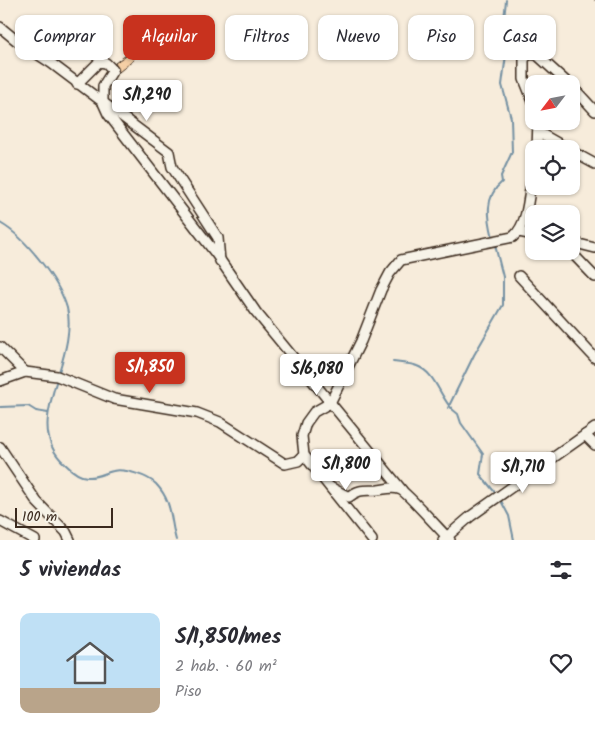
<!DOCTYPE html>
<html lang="es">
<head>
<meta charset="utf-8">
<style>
  body { margin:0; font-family:Kalam,sans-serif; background:#f2f2f3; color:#2b2b33; height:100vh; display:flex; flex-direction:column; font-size:19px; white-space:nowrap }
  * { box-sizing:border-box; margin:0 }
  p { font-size:16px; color:#7c7c81 }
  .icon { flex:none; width:28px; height:28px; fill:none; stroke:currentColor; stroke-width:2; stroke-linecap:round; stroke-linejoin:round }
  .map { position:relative; height:540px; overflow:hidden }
  .panel { display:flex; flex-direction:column; background:#fff; flex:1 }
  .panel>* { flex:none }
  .top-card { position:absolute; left:15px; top:15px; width:565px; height:45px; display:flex; gap:10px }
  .needle { width:32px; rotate:238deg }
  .fabs { position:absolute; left:525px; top:75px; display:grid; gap:10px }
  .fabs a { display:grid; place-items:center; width:55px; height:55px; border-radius:10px; background:#fff; box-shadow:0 1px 4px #0004; font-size:25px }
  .scale { position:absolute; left:15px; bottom:12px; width:98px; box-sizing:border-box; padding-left:5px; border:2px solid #3b2a1e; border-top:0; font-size:14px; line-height:18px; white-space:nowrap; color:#3b2a1e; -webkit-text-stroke:4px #f7f3e8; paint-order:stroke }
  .price { position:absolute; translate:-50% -42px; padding:0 11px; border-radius:5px; background:#fff; color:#222; font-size:16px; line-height:32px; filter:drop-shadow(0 1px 2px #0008) }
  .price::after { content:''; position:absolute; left:50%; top:30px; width:15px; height:11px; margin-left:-8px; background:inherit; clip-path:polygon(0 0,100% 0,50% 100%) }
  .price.selected { background:#c8321e; color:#fff }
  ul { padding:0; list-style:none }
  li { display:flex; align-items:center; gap:15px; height:125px; padding:0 20px }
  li+li { border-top:1px solid #e1e1e2 }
  li span { display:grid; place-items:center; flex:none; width:140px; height:100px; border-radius:10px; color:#555 }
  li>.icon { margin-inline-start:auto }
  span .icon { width:60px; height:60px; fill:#fffc; stroke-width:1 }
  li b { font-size:21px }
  h2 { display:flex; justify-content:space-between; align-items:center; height:60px; padding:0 20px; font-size:21px }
  .chip { padding:0 18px; border-radius:10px; background:#fff; box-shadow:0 1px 4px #0004; font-size:18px; line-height:45px }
  .chip.selected { background:#c8321e; color:#fff }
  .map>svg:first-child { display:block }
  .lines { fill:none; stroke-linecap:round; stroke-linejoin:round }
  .stream { stroke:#7591a3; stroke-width:2 }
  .building { fill:#f5cfa5; stroke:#3b2a1e }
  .minor-casing { stroke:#3b2a1e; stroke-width:12 }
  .path { stroke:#3b2a1e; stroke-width:1; stroke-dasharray:1 4; stroke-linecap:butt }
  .minor { stroke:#f7f3e8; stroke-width:9 }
</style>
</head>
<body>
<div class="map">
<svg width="595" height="540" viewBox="0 0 595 540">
  <rect width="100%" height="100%" fill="#f7ecdb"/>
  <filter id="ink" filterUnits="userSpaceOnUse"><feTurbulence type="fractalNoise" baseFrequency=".02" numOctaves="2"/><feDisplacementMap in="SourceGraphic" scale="10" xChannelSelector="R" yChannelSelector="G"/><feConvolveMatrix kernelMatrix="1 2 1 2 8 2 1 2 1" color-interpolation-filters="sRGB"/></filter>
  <g filter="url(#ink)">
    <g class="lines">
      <g class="stream">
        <path d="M0,223C25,237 59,280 67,308C72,328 65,353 59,372"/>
        <path d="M493,238C488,218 484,197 502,182L501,176L512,152L511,118L502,85L507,47L503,29L506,0"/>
        <path d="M393,362C400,363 410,363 417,366C438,374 440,402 458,414L461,423L483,454L480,474L497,495"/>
        <path d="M57,379C48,409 38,440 65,464C71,470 79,477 87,477C97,478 104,473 113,471C124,468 148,476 156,484C173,502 170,519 176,540"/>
        <path d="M0,407L28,406L36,411L48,413"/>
        <path d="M448,408L474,355L503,305V277L495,245"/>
        <path d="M500,499L509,516L514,540"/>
      </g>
    </g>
    <path class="building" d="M129,53L134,60L119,72L115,63Z"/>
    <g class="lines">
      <defs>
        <g id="minor">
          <path d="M0,27L17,41L51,63L169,152L172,167L218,238L220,261"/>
          <path d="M77,84L99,62L106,63L113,70L103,86V103L108,114L216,254L256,312L402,490"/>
          <path d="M571,85L595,111"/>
          <path d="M534,104L524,79V59L529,54L537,55L569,84"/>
          <path d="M538,132L568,149"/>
          <path d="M537,149L538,121"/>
          <path d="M571,151L595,164"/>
          <path d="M519,232L534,235"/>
          <path d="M571,242L595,248"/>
          <path d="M570,251L595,277"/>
          <path d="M519,276L595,358"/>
          <path d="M0,347L25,372"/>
          <path d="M0,381L25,372L57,376L114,399L197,413L220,422L285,464L298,461L304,455"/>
          <path d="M585,435L595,445"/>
          <path d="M0,447L37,502L66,532L70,540"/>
          <path d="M330,487L349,497C360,488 365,491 378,490C386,489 393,486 401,490C407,493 442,532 450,540"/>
          <path d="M0,521L35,540"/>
          <path d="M372,540L304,455L302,436L306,423L314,412L330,403L361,341L381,290L390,273L401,260L513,237C531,221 528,187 534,165"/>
          <path d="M443,540L471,516L595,428"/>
        </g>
      </defs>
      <use href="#minor" class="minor-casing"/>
      <path class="path" d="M594,0L595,1"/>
      <use href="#minor" class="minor"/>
    </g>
  </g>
</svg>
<div class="fabs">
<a><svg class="needle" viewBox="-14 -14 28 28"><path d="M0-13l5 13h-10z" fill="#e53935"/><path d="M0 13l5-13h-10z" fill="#7c7c81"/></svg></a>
<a><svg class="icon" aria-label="locate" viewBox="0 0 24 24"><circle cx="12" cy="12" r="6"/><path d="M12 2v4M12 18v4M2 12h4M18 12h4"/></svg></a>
<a><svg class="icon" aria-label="layers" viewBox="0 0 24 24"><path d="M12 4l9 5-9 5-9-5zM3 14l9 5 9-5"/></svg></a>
</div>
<div class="scale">100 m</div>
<b class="price" style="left:147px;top:122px">S/1,290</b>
<b class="price selected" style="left:150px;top:394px">S/1,850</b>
<b class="price" style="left:317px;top:396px">S/6,080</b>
<b class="price" style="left:346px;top:491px">S/1,800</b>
<b class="price" style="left:523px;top:494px">S/1,710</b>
<div class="top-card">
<a class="chip">Comprar</a>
<a class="chip selected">Alquilar</a>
<a class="chip">Filtros</a>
<a class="chip">Nuevo</a>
<a class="chip">Piso</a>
<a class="chip">Casa</a>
</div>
</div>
<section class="panel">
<h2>5 viviendas<svg class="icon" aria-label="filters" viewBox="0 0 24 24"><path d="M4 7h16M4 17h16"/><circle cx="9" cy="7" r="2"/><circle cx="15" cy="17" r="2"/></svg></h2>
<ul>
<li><span style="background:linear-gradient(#bfe0f5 75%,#b9a48a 0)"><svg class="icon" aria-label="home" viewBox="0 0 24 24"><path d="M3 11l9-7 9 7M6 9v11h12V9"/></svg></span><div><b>S/1,850/mes</b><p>2 hab. · 60 m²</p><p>Piso</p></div><svg class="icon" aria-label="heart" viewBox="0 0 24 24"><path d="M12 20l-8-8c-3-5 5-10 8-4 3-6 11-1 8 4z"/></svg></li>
</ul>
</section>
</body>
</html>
